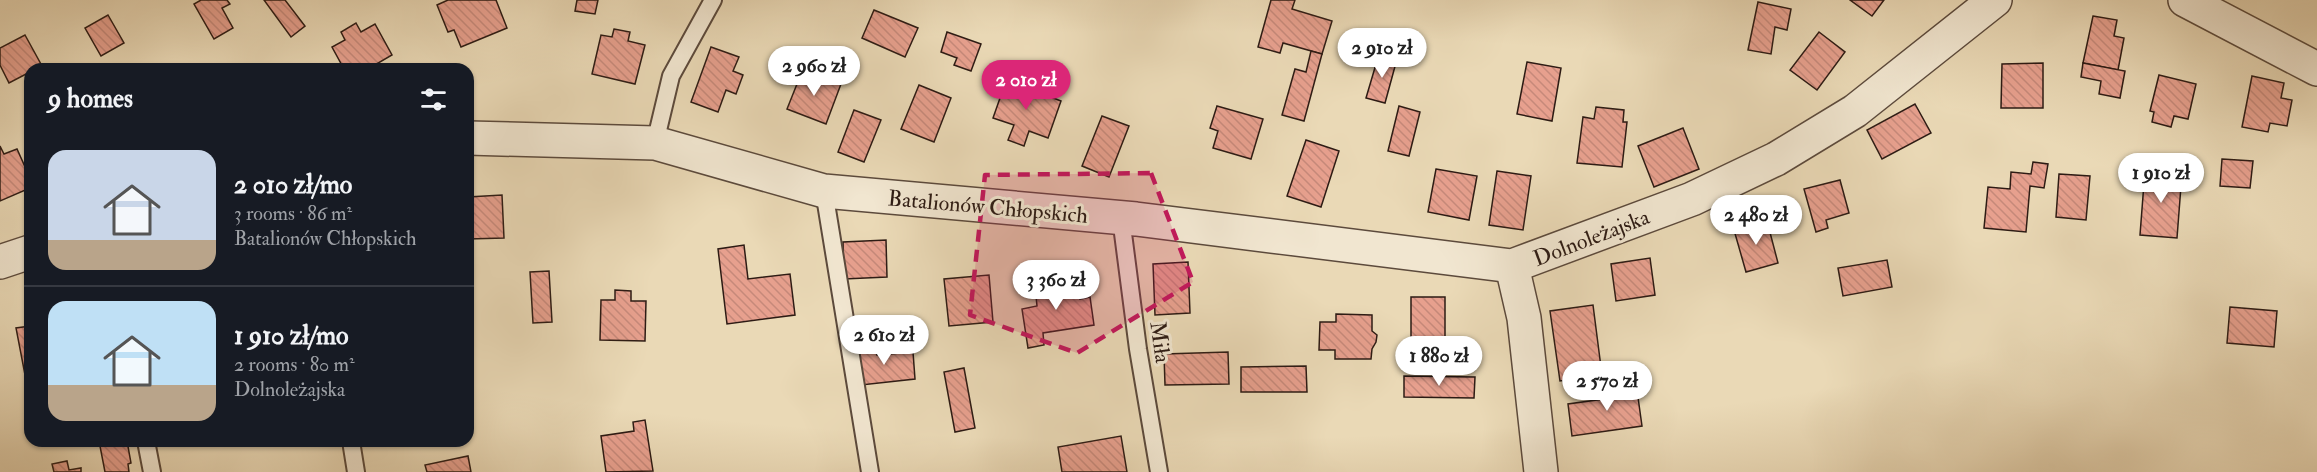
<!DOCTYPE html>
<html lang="en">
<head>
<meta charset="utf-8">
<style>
  body { margin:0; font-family:"IM FELL Double Pica",serif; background:#242831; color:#f1f3f6; height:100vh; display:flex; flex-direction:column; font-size:22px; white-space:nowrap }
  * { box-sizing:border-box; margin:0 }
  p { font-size:20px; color:#9ea1a6 }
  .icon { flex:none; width:33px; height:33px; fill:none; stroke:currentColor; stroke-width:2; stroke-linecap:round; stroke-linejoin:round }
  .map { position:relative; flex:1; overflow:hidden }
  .details { position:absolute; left:24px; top:63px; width:450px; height:384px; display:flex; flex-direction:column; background:#171b24; border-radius:18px; box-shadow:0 2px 4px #0004 }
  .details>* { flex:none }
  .price { position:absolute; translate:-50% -51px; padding:0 14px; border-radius:21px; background:#fff; color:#222; font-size:20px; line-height:39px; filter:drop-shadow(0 2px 3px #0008) }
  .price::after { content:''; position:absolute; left:50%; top:36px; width:18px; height:14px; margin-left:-9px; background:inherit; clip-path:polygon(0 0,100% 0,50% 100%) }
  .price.active { background:#db2777; color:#fff }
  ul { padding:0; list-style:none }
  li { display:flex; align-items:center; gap:18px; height:150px; padding:0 24px }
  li+li { border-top:2px solid #363941 }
  li span { display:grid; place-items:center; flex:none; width:168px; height:120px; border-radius:18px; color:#555 }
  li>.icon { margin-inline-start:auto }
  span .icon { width:72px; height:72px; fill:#fffc; stroke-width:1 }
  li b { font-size:26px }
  h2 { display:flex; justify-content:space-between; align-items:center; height:72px; padding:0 24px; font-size:26px }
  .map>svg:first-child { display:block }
  .building { fill:url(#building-back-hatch); stroke:#2d1b14; stroke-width:1.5 }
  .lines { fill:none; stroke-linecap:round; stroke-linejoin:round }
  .lane-casing { stroke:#5c4a3c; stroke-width:20 }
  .street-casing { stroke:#5c4a3c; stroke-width:36 }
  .lane { stroke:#f1e6d0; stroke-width:16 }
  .street { stroke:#f1e6d0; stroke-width:33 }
  .marked { fill:#c2185b; fill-opacity:0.2; stroke:#c2185b; stroke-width:4.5; stroke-dasharray:12 8; stroke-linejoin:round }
  .labels { text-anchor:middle; stroke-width:6; stroke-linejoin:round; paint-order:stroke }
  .street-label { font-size:22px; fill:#2d1b14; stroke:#f1e6d0 }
</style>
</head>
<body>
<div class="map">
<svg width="2317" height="472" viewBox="0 0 2317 472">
  <defs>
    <pattern id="building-back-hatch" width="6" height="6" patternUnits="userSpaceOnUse" patternTransform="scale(1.5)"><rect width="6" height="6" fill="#e7a08e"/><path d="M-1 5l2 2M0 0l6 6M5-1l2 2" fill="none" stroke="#c6897a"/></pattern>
  </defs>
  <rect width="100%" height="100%" fill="#ead9b6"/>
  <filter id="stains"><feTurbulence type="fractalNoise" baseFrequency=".00333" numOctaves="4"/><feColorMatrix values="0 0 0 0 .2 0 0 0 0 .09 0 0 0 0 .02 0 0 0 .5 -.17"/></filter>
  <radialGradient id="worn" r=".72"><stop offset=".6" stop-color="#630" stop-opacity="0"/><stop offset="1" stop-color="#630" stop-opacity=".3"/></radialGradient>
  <g class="building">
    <path d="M201,0H227L230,4L222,8L233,28L214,39L194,4Z"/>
    <path d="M264,0H285L305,26L291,37Z"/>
    <path d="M448,0H496L507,28L461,47L454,30L448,32L437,5Z"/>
    <path d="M577,0H598L595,14L575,11Z"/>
    <path d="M1271,0H1295L1292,9L1332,21L1322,54L1283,43L1280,53L1258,47Z"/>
    <path d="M1850,0H1884L1872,16Z"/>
    <path d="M1758,2L1791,9L1787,30L1775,27L1771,54L1748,50Z"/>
    <path d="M874,10L918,28L905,57L862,38Z"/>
    <path d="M108,15L124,43L101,56L85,28Z"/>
    <path d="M2093,16L2117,20L2114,36L2124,38L2118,70L2083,63Z"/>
    <path d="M356,23L361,32L375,24L392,55L368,69H344L332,47L345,40L341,32Z"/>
    <path d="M614,29L630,32L628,41L645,45L635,84L592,74L601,35L612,37Z"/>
    <path d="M947,32L981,44L971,71L954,65L957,58L941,52Z"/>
    <path d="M1819,32L1845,52L1817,90L1790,70Z"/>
    <path d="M25,35L42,66L30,69V72L9,83L0,65V48Z"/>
    <path d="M711,47L739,57L733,71L743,75L736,94L726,90L718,112L691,102Z"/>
    <path d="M1311,51L1322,54L1304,121L1282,115L1295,69L1306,72Z"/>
    <path d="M1379,54L1397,59L1385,103L1366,98Z"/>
    <path d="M1527,62L1561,68L1552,121L1517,114Z"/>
    <path d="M2043,63V108H2001L2002,64Z"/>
    <path d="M2083,63L2125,71L2120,98L2099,94L2101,81L2081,77Z"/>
    <path d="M803,69L841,84L826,124L787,109Z"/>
    <path d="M2159,75L2196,84L2188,119L2174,116L2171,127L2152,122L2154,112L2150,111Z"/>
    <path d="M2252,76L2284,83L2281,98L2292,100L2287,126L2270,123L2268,132L2242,127Z"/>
    <path d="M1020,77L1029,80L1027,88L1061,101L1048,138L1029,131L1024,146L1008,140L1014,125L993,118L1006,81L1017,84Z"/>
    <path d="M919,85L951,98L934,142L901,129Z"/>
    <path d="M1915,104L1931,133L1882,159L1867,130Z"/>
    <path d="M1217,106L1263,119L1251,159L1213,148L1218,131L1210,128Z"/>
    <path d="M1399,106L1420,112L1409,156L1388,151Z"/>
    <path d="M1596,107L1624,110L1623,122H1627L1622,167L1577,163L1583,117L1594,119Z"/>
    <path d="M854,110L881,120L864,162L838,152Z"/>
    <path d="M1102,116L1129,126L1109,177L1082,166Z"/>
    <path d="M1683,128L1699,169L1654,187L1638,146Z"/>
    <path d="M1306,140L1339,151L1321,207L1287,196Z"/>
    <path d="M0,146L4,154L17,149L30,178V188L0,201Z"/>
    <path d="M2222,159L2253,161L2250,188L2220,186Z"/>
    <path d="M2033,162L2048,164L2044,188L2030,186L2026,232L1984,228L1988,187L2010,189L2011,172L2031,174Z"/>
    <path d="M1436,169L1477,176L1469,220L1428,212Z"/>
    <path d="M2145,170L2182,173L2177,238L2140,235Z"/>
    <path d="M1497,171L1531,176L1523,230L1489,225Z"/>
    <path d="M2059,174L2090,176L2086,220L2056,217Z"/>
    <path d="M1840,180L1849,213L1826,220L1828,228L1816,232L1804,189Z"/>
    <path d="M502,195L504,238L468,239V197Z"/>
    <path d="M1767,221L1778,263L1746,272L1734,230Z"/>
    <path d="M886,240L887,277L844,279L843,242Z"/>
    <path d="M744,245L748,279L790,274L795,315L727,324L718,249Z"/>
    <path d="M1650,258L1655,295L1616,301L1611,264Z"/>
    <path d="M1887,260L1892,287L1843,296L1838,268Z"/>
    <path d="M1188,262L1190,313L1155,315L1153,264Z"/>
    <path d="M549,271L552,322L533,323L530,272Z"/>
    <path d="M989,275L993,322L949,326L944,279Z"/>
    <path d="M1077,280L1080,299L1090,297L1094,325L1043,333L1044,345L1028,348L1022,309L1037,306L1035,286Z"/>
    <path d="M615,290L631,291V301H646L645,341L600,340L601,300H615Z"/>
    <path d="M1411,297H1445V343L1450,344V354H1411Z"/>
    <path d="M1593,305L1602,375L1560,381L1550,311Z"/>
    <path d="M2230,307L2277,311L2274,347L2227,343Z"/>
    <path d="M1336,314L1372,315V331L1377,335L1376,342L1372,349L1371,359H1335V350H1319L1320,322H1336Z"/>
    <path d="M30,326V379L26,380L16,328Z"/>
    <path d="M876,344L877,355L913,352L915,379L861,385L855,347Z"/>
    <path d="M1228,352L1229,384L1165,385L1164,354Z"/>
    <path d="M1306,366L1307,392H1241V367Z"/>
    <path d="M964,368L975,428L955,432L944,372Z"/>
    <path d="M1404,376L1475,377L1474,398L1404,397Z"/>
    <path d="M1636,383L1642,426L1572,436L1568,404L1611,398L1609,387Z"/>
    <path d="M645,420L653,471L606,472L601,436L634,431L633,422Z"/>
    <path d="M1121,436L1127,472H1062L1058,447Z"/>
    <path d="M99,441H127L131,463L128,464L129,472H105Z"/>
    <path d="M468,456L471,472H427L425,465Z"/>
    <path d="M67,461L69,470L81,468V472H54L52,464Z"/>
  </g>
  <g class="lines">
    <defs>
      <g id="lane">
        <path d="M655,143L671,76L713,0"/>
        <path d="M824,191L870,472"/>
        <path d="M1121,218L1138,349L1159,472"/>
        <path d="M146,441L152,472"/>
        <path d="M351,441L356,472"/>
      </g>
      <g id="street">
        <path d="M2185,0L2317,69"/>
        <path d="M468,138L655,143L824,191L1136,219L1512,266L1692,199L1776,159L1855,111L1995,0"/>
        <path d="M0,262L30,252"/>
        <path d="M1512,266L1524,318L1541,472"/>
      </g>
    </defs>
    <use href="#lane" class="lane-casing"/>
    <use href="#street" class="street-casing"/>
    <use href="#lane" class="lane"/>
    <use href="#street" class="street"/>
  </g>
  <path class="marked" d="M1151,173L1193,282L1077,353L970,315L985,175Z"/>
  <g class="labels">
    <g class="street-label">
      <text transform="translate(988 206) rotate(5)" y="8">Batalionów Chłopskich</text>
      <text transform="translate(1591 237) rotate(-21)" y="8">Dolnoleżajska</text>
      <text transform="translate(1161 342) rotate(82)" y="8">Miła</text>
    </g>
  </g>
  <rect width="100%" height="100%" filter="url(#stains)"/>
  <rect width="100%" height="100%" fill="url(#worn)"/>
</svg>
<b class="price" style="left:1382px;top:79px">2 910 zł</b>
<b class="price" style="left:814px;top:97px">2 960 zł</b>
<b class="price active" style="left:1026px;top:111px">2 010 zł</b>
<b class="price" style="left:2161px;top:204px">1 910 zł</b>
<b class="price" style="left:1756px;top:246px">2 480 zł</b>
<b class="price" style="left:1056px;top:311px">3 360 zł</b>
<b class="price" style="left:884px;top:366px">2 610 zł</b>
<b class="price" style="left:1439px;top:387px">1 880 zł</b>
<b class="price" style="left:1607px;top:412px">2 570 zł</b>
<section class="details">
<h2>9 homes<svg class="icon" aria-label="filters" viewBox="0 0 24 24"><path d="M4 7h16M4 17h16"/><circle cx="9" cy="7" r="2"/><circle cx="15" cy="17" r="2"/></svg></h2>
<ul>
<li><span style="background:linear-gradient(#c9d6e8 75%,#b9a48a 0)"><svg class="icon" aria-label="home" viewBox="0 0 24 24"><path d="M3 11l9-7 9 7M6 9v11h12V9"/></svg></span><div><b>2 010 zł/mo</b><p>3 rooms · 86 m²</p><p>Batalionów Chłopskich</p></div></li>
<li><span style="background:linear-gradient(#bfe0f5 70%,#b9a48a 0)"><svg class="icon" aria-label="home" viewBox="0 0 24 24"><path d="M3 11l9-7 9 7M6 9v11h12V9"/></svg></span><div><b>1 910 zł/mo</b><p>2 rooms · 80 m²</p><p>Dolnoleżajska</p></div></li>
</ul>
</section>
</div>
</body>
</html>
